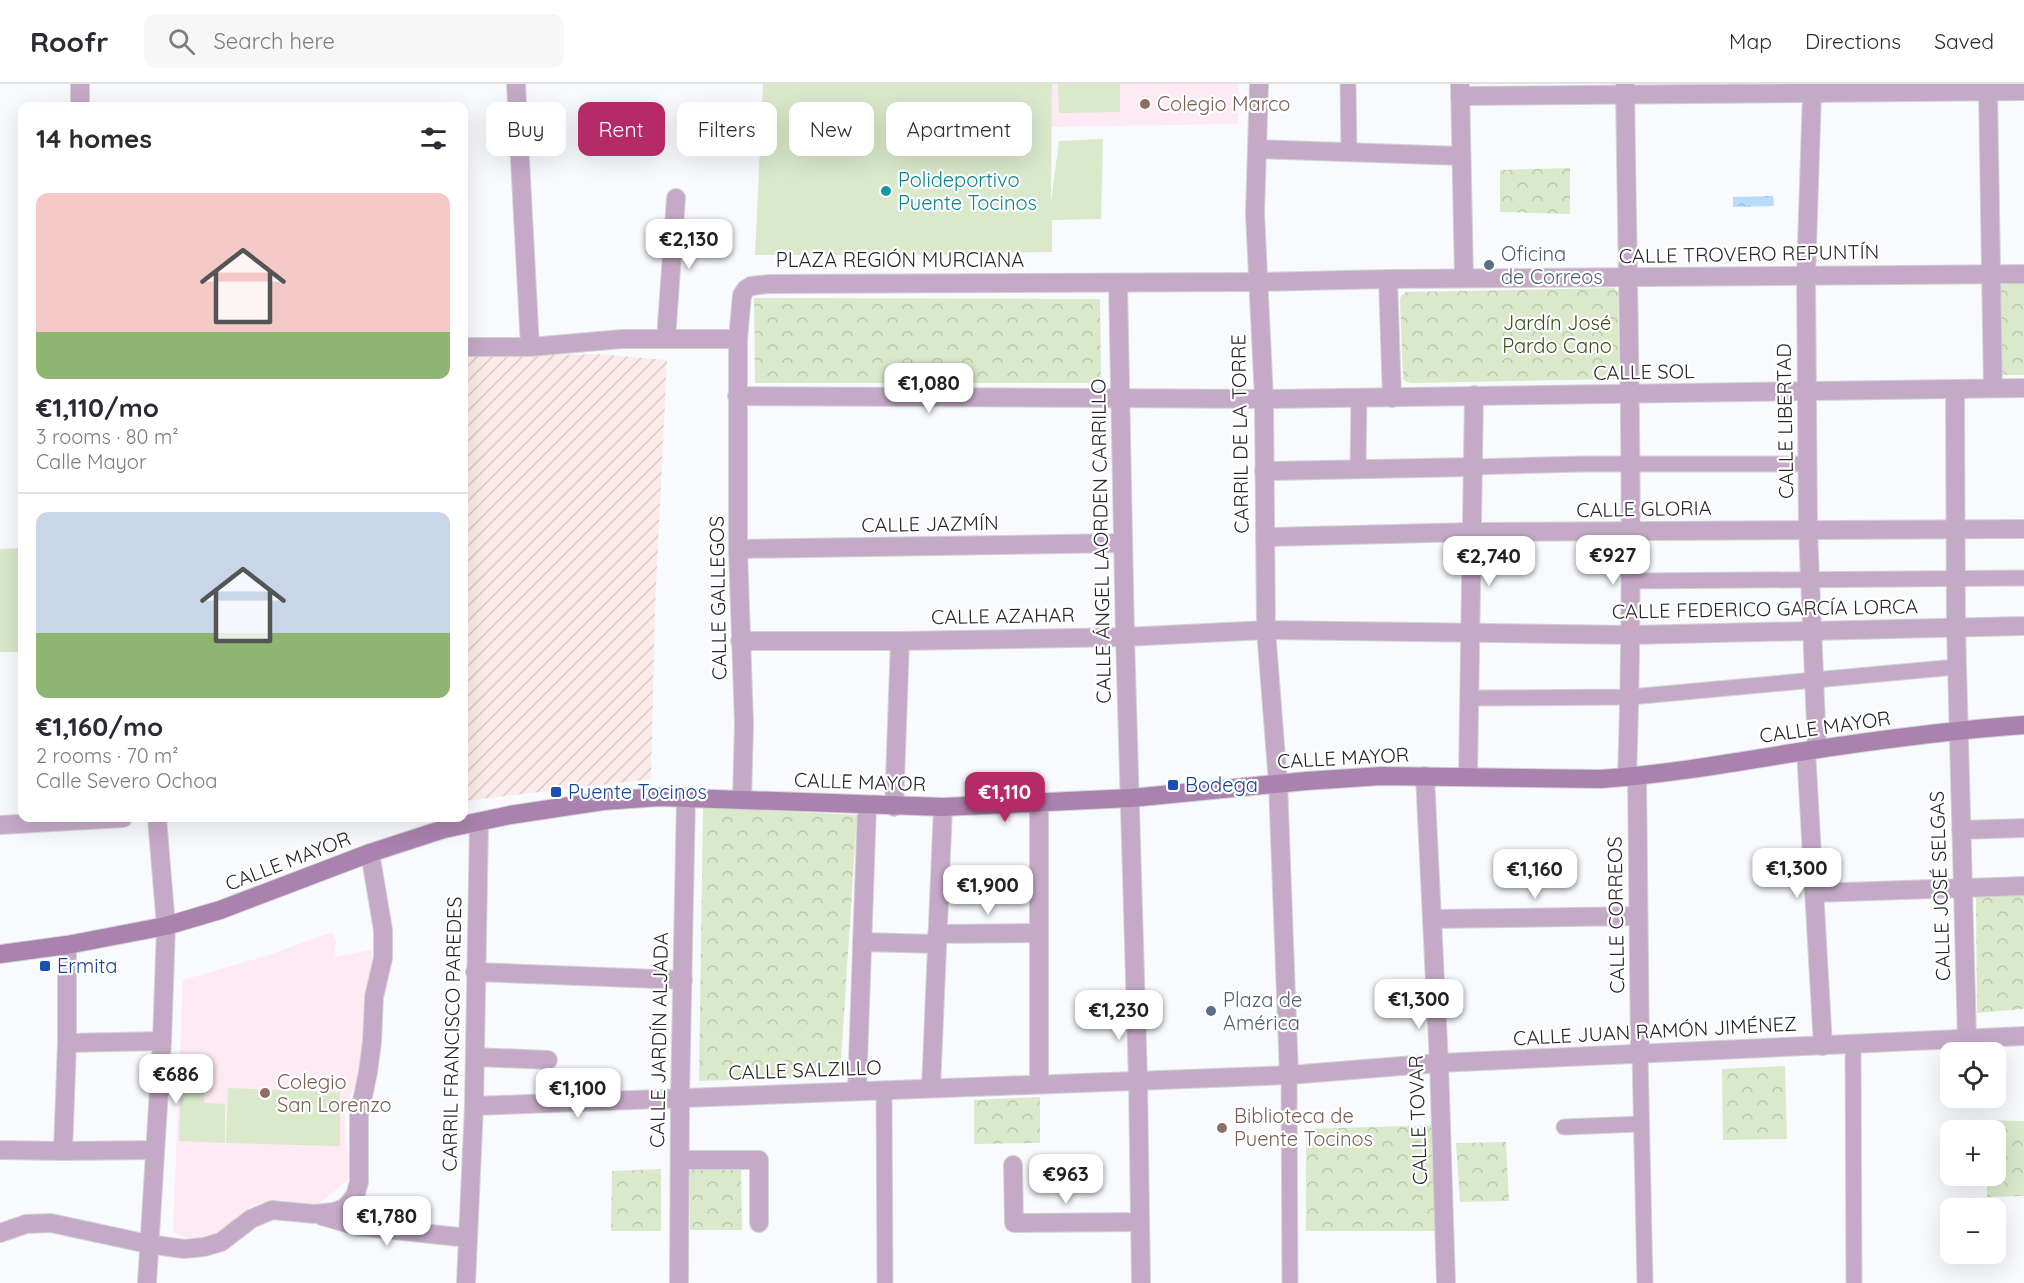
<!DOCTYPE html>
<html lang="en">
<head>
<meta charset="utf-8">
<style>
  body { margin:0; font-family:Quicksand,sans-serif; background:#f7f7f7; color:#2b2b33; height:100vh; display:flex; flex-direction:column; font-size:22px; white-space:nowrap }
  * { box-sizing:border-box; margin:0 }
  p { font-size:20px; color:#7c7c81 }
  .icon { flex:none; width:33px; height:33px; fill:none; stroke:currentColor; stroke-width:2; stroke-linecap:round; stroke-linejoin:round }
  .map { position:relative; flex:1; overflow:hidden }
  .side { position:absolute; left:18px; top:18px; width:450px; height:720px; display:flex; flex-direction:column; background:#fff; border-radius:12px; box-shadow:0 6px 24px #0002 }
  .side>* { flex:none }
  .guide { position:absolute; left:486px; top:18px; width:570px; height:54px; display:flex; gap:12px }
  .buttons { position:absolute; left:1940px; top:958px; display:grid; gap:12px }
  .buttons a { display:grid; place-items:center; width:66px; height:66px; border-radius:12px; background:#fff; box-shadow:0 6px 24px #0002; font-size:30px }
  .price { position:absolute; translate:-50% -51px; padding:0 14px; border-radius:12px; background:#fff; color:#222; font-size:20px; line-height:39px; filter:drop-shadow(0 2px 3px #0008) }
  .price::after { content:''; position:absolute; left:50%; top:36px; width:18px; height:14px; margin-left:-9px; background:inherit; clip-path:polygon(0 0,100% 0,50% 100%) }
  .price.active { background:#b52b67; color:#fff }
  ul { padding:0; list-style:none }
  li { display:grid; align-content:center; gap:12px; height:318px; padding:0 18px }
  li+li { border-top:2px solid #e1e1e2 }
  li span { display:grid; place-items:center; height:186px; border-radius:12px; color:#555 }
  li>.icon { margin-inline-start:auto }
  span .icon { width:108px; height:108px; fill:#fffc; stroke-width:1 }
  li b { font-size:26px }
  h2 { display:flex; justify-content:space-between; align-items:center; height:72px; padding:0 18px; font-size:26px }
  .chip { padding:0 21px; border-radius:12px; background:#fff; box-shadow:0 6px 24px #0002; font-size:21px; line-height:54px }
  .chip.active { background:#b52b67; color:#fff }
  header { display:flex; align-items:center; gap:36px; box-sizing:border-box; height:84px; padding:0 30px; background:#fff; border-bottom:2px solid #e1e1e2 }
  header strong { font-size:28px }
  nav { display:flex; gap:33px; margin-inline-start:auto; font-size:21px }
  .search { width:420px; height:54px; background:#f7f7f7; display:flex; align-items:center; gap:15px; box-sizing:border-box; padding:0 21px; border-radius:12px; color:#7c7c81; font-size:22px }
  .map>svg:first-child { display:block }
  .industrial { fill:url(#industrial-furrows) }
  .education { fill:#feeaf2 }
  .park { fill:url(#park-crowns) }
  .garden { fill:#d9e9ca }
  .water { fill:url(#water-ripples) }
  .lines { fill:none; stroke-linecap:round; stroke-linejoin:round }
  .pedestrian-casing { stroke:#d3d4d7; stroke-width:17 }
  .minor-casing { stroke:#d3d4d7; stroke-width:20 }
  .secondary-casing { stroke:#d3d4d7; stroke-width:20 }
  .pedestrian { stroke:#c5aac8; stroke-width:15 }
  .minor { stroke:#c5aac8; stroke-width:18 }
  .secondary { stroke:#aa82ae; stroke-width:18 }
  .education-dot { fill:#8d6e63; stroke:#fff; stroke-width:2 }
  .culture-dot { fill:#0f9aa8; stroke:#fff; stroke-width:2 }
  .service-dot { fill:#5c6f8a; stroke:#fff; stroke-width:2 }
  .transit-dot { fill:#1a4fb4; stroke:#fff; stroke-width:2 }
  .labels { text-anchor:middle; stroke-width:4.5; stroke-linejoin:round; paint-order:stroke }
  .education-label { font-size:20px; fill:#785e54; stroke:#fff; text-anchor:start }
  .culture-label { font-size:20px; fill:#0d838f; stroke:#fff; text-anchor:start }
  .service-label { font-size:20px; fill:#4e5e75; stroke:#fff; text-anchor:start }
  .street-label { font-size:20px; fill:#272728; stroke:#fff }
  .park-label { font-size:20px; fill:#374e18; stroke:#fff }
  .transit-label { font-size:20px; fill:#164399; stroke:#fff; text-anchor:start }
</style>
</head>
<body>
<header>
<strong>Roofr</strong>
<div class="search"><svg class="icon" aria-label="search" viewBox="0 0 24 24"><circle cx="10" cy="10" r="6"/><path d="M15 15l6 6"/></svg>Search here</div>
<nav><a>Map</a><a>Directions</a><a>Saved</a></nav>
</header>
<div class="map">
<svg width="2024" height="1199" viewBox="0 0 2024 1199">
  <defs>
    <pattern id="industrial-furrows" width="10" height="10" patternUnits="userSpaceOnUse" patternTransform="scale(1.5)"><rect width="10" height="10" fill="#fcece9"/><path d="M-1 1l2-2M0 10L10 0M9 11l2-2" fill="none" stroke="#d8cac8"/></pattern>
    <pattern id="park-crowns" width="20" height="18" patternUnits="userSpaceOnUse" patternTransform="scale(1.5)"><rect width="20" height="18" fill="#d9e9ca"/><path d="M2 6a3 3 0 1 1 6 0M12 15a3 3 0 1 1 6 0" fill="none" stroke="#bac8ae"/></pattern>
    <pattern id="water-ripples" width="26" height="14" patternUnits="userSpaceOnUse" patternTransform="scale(1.5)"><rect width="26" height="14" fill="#b8dcf9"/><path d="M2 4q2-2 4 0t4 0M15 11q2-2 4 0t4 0" fill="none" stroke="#9ebdd5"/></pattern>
  </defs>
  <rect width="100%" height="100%" fill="#f9fafe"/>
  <path class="industrial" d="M597,270L667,276L655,522L651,695L464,717V273Z"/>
  <g class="education">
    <path d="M1052,0H1239L1238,40L1052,43Z"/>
    <path d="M332,848L336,859L334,865L336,873L371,866L374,879L363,915V937L367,956L364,981L345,1025L346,1063L350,1076L349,1095L320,1119L310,1121L279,1116L254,1120L229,1141L208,1154L190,1155L173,1148L183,896L269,871Z"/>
  </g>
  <g class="park">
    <path d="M1570,84V130L1500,128V86Z"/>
    <path d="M1995,199H2024V291H1997Z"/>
    <path d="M1614,204L1618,208L1619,289L1618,292L1615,295L1411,299L1405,297L1403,294L1400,215L1401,212L1406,208Z"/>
    <path d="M754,214L1100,215L1101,299H755Z"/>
    <path d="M703,723L857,731L840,992L699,997Z"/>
    <path d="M2024,809V925L1977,929L1976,810Z"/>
    <path d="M1785,982L1787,1055L1723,1056L1722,985Z"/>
    <path d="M1040,1013V1059L974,1060V1016Z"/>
    <path d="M1985,1036L2024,1037V1112L1987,1113V1092H1995V1047H1985Z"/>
    <path d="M1436,1041L1439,1147H1306V1045Z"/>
    <path d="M1506,1058L1509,1117L1460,1118L1456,1059Z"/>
    <path d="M741,1082L742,1146H690L689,1085Z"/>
    <path d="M661,1085V1147H611L612,1087Z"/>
  </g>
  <g class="garden">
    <path d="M763,0H1052L1051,118L1059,57L1103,55L1101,135L1052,136V168L971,169L959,171H755Z"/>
    <path d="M1058,0H1120V28L1059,29Z"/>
    <path d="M22,464V568H0V465Z"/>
    <path d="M181,1001L205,1002L204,1019L225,1020V1059L179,1057Z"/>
    <path d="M228,1004L340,1008V1062L226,1059Z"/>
  </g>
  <path class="water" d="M1773,112L1774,122L1733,123V113Z"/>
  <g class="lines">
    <defs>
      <g id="pedestrian">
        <path d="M1348,0L1349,68"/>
        <path d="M1473,383L1583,380H1808"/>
        <path d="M1358,385L1359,314"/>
        <path d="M1631,497L2024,494"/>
        <path d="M1469,614L1630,613L1956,583"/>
        <path d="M1853,960L1854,1199"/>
        <path d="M1640,970L1645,1199"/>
        <path d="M1289,991L1290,1199"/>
        <path d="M884,1006L885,1199"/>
        <path d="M1564,1043L1641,1040"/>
      </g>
      <g id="minor">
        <path d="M80,0V22"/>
        <path d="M516,0L530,263"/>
        <path d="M1259,0L1255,129L1264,315L1266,546L1278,699L1289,991"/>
        <path d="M1625,0C1628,231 1635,462 1627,693"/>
        <path d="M1460,1L1464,194"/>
        <path d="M1988,7L1993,304"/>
        <path d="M1812,9L1806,192L1808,445L1817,665"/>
        <path d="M1460,12L2024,7"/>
        <path d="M1257,65L1461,72"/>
        <path d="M1388,195L1392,314"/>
        <path d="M1118,199L1125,553L1138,996L1141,1199"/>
        <path d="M666,255L676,114"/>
        <path d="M464,263H530L622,255H738"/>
        <path d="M1955,306L1956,544L1967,955"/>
        <path d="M737,312L1264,315L2024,304"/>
        <path d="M1264,387L1473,383"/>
        <path d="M1265,453L1471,448L2024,445"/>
        <path d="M738,465L1123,459"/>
        <path d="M740,557H900L1125,553L1266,546L1632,551L2024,542"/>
        <path d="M1806,667L1823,962"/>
        <path d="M1425,692L1439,979L1446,1199"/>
        <path d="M1637,692L1640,970"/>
        <path d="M1468,693L1474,311"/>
        <path d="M742,716L744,640L738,465V255L742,211L746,205L751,202L769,200L1258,198L1388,195L2024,190"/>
        <path d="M894,723L900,557"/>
        <path d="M0,741L123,734"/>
        <path d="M1961,746L2024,744"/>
        <path d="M1814,809L2024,802"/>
        <path d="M1432,835L1638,832"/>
        <path d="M937,850L1039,849"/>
        <path d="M862,858L937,860"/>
        <path d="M475,888L683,896"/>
        <path d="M67,959L162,957"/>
        <path d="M475,973L548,976"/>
        <path d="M1039,1000V720"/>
        <path d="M931,1004L943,723"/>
        <path d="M857,1006L867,722"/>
        <path d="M474,1022L1289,991L1439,979L2024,952"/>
        <path d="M0,1066L63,1067L155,1066"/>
        <path d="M63,1067L67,959V861"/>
        <path d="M680,1076H759V1139"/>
        <path d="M1013,1081L1014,1139L1140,1138"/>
        <path d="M322,1132L357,1142L468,1154"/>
        <path d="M0,1149L26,1140L51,1139L148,1160L184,1165L204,1163L221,1158L251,1135L272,1126L314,1130L334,1128L345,1124L355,1112L359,1098V1032L368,988L372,958L374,913L383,874V846L370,769"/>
        <path d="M147,1199L162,957L166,842L157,734"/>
        <path d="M466,1199L474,1022L479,738"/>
        <path d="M679,1199L680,1013L686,713"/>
      </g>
      <path id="secondary" d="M0,870L67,861L166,842L220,826L370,769L444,745L510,731L603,717L660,713L943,723L1131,714L1306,697L1381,692L1601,695C1669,690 1737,678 1805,667C1878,656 1951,646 2024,641"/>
    </defs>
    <use href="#pedestrian" class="pedestrian-casing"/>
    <use href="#minor" class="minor-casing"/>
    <use href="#secondary" class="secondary-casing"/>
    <use href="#pedestrian" class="pedestrian"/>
    <use href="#minor" class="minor"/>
    <use href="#secondary" class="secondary"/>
  </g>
  <g class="education-dot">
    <circle cx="1145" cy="20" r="6"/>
    <circle cx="265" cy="1009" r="6"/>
    <circle cx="1222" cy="1044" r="6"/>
  </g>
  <circle class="culture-dot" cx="886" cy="107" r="6"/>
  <g class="service-dot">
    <circle cx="1489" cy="181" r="6"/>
    <circle cx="1211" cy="927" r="6"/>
  </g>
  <g class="transit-dot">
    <rect x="1167" y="695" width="12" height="12" rx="3"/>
    <rect x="550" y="702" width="12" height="12" rx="3"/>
    <rect x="39" y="876" width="12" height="12" rx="3"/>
  </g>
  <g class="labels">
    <g class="education-label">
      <text x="1157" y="27">Colegio Marco</text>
      <text x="277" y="1005">Colegio<tspan x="277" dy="23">San Lorenzo</tspan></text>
      <text x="1234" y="1039">Biblioteca de<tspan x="1234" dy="23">Puente Tocinos</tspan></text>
    </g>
    <g class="culture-label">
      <text x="898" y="103">Polideportivo<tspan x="898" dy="23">Puente Tocinos</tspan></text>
    </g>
    <g class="service-label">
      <text x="1501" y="177">Oficina<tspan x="1501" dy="23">de Correos</tspan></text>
      <text x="1223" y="923">Plaza de<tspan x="1223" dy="23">América</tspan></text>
    </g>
    <g class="street-label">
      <text transform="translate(1749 170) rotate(-1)" y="7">CALLE TROVERO REPUNTÍN</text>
      <text x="900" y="183">PLAZA REGIÓN MURCIANA</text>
      <text transform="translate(1644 288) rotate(-1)" y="7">CALLE SOL</text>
      <text transform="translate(1785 337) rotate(-91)" y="7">CALLE LIBERTAD</text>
      <text transform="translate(1240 350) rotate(-91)" y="7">CARRIL DE LA TORRE</text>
      <text transform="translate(1644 425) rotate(-1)" y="7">CALLE GLORIA</text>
      <text transform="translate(930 440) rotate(-1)" y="7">CALLE JAZMÍN</text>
      <text transform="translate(1101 457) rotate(-91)" y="7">CALLE ÁNGEL LAORDEN CARRILLO</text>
      <text transform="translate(718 514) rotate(-91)" y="7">CALLE GALLEGOS</text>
      <text transform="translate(1765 525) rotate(-1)" y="7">CALLE FEDERICO GARCÍA LORCA</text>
      <text transform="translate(1003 532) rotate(-1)" y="7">CALLE AZAHAR</text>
      <text transform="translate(1825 643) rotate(-8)" y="7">CALLE MAYOR</text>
      <text transform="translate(1343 674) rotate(-3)" y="7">CALLE MAYOR</text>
      <text transform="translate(860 698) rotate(2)" y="7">CALLE MAYOR</text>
      <text transform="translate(288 777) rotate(-21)" y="7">CALLE MAYOR</text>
      <text transform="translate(1940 802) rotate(-92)" y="7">CALLE JOSÉ SELGAS</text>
      <text transform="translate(1616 831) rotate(-91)" y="7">CALLE CORREOS</text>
      <text transform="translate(1655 947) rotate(-3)" y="7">CALLE JUAN RAMÓN JIMÉNEZ</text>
      <text transform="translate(452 950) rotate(-89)" y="7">CARRIL FRANCISCO PAREDES</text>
      <text transform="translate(659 956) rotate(-89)" y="7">CALLE JARDÍN ALJADA</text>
      <text transform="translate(805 986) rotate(-2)" y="7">CALLE SALZILLO</text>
      <text transform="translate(1418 1036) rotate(-92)" y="7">CALLE TOVAR</text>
    </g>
    <g class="park-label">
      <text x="1557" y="246">Jardín José<tspan x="1557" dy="23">Pardo Cano</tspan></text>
    </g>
    <g class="transit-label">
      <text x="1185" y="708">Bodega</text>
      <text x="568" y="715">Puente Tocinos</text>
      <text x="57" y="889">Ermita</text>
    </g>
  </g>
</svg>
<div class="buttons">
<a><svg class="icon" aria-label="locate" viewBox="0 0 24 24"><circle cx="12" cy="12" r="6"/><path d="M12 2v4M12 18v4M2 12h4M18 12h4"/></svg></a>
<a>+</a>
<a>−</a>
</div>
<b class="price" style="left:689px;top:186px">€2,130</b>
<b class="price" style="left:929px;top:330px">€1,080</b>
<b class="price" style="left:1613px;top:502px">€927</b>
<b class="price" style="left:1489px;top:503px">€2,740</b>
<b class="price active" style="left:1005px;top:739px">€1,110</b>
<b class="price" style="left:1797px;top:815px">€1,300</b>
<b class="price" style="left:1535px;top:816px">€1,160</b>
<b class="price" style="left:988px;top:832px">€1,900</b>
<b class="price" style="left:1419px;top:946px">€1,300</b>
<b class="price" style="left:1119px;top:957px">€1,230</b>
<b class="price" style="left:176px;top:1021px">€686</b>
<b class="price" style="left:578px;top:1035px">€1,100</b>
<b class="price" style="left:1066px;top:1121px">€963</b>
<b class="price" style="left:387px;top:1163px">€1,780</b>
<div class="guide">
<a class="chip">Buy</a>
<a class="chip active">Rent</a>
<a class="chip">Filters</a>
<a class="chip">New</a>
<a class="chip">Apartment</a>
</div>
<section class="side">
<h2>14 homes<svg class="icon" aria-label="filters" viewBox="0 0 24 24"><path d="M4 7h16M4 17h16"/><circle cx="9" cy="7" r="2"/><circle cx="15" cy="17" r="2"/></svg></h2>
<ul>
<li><span style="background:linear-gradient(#f6c9c9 75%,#8fb573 0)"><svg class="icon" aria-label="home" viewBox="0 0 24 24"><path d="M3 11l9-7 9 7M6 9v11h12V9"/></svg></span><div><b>€1,110/mo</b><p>3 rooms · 80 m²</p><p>Calle Mayor</p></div></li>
<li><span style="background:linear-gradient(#c9d6e8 65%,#8fb573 0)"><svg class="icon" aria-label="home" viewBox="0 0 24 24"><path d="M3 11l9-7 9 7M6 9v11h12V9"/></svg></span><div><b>€1,160/mo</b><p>2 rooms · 70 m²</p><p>Calle Severo Ochoa</p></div></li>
</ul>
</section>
</div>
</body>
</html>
